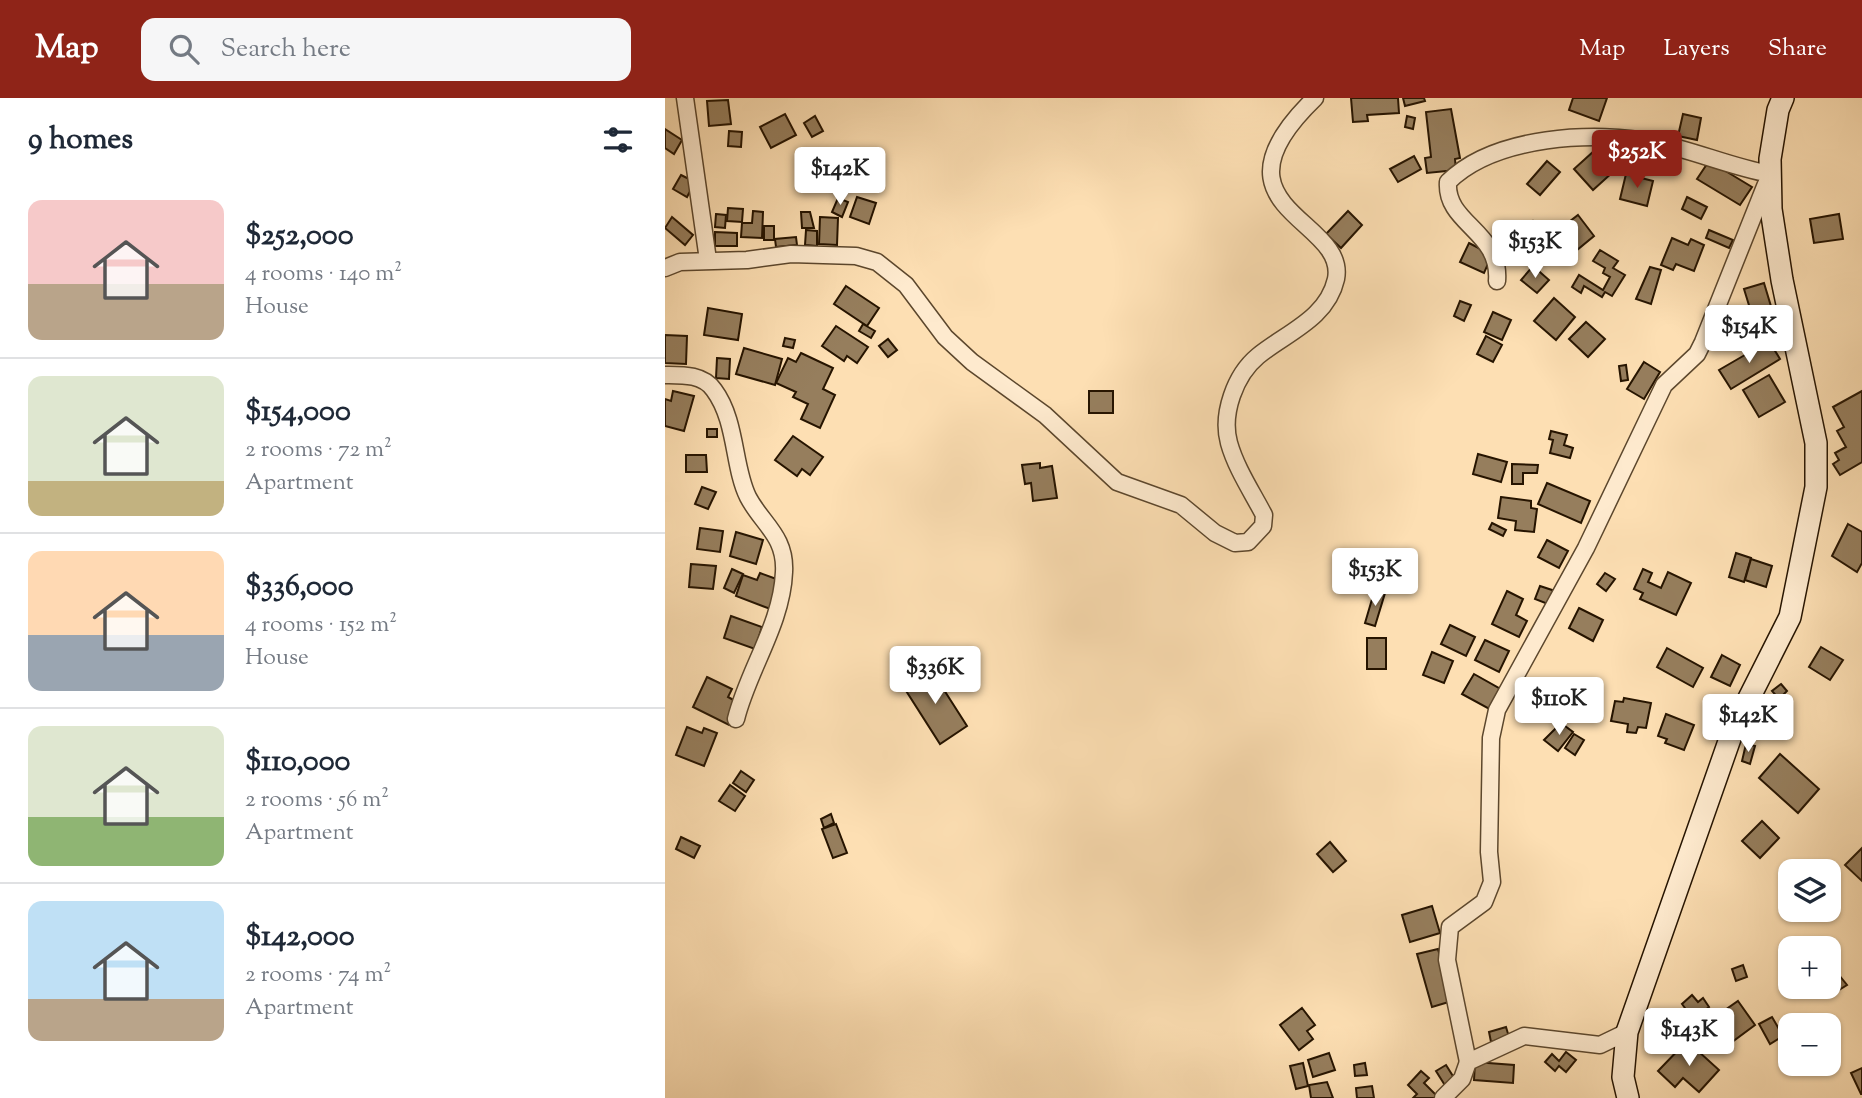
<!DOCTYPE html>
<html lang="en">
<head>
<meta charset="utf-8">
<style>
  body { margin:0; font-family:"Sorts Mill Goudy",serif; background:#f6f6f7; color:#1f2937; height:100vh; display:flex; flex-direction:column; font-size:26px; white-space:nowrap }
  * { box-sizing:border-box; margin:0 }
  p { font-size:23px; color:#747a83 }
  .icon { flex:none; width:38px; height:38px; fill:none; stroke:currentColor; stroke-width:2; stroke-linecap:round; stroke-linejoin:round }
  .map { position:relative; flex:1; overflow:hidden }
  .drawer { display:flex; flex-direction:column; background:#fff; width:665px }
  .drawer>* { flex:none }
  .controls { position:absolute; left:1113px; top:761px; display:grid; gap:14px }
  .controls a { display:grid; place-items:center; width:63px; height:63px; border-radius:14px; background:#fff; box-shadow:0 2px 5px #0004; font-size:35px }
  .price { position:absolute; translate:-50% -60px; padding:0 16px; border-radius:7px; background:#fff; color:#222; font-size:23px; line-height:46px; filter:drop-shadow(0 2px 4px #0008) }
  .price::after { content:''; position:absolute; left:50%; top:42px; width:21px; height:16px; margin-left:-10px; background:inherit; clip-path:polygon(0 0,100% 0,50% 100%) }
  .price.current { background:#8f2418; color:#fff }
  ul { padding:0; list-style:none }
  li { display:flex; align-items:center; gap:21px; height:175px; padding:0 28px }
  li+li { border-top:2px solid #e0e1e3 }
  li span { display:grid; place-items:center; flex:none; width:196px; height:140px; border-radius:14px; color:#555 }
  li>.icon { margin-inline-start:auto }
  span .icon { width:84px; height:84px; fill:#fffc; stroke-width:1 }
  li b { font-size:30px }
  h2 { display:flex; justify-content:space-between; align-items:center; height:84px; padding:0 28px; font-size:30px }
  header { display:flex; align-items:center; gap:42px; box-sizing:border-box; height:98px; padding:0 35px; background:#8f2418; color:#fff }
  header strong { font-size:33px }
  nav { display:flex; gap:38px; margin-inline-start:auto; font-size:24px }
  .search { width:490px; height:63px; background:#f6f6f7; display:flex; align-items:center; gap:18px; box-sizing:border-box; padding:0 24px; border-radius:14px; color:#747a83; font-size:26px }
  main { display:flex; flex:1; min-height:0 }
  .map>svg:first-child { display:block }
  .building { fill:#967e5d; stroke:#261400; stroke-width:2 }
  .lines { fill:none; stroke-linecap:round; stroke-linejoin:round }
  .street-casing { stroke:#5c472d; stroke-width:19 }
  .secondary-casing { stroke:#261400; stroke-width:24 }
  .street { stroke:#feeace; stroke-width:16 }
  .secondary { stroke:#feeace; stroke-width:21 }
</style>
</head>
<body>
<header>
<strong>Map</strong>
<div class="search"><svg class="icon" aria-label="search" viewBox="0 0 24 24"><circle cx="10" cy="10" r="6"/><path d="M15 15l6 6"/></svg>Search here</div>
<nav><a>Map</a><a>Layers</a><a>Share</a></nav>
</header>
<main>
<section class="drawer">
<h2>9 homes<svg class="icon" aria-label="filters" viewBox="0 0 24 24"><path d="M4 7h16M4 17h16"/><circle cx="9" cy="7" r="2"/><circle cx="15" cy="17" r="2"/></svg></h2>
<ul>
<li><span style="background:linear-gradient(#f6c9c9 60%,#b9a48a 0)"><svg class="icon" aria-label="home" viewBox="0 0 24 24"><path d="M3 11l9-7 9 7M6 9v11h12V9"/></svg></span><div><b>$252,000</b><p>4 rooms · 140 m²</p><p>House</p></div></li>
<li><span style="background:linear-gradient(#dfe7d0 75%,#c2b280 0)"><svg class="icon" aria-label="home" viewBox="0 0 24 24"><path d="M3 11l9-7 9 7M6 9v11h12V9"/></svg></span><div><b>$154,000</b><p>2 rooms · 72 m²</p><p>Apartment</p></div></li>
<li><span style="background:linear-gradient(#ffd9b3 60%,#9aa5b1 0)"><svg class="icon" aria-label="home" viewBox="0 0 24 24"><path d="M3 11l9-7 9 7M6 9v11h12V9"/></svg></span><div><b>$336,000</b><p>4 rooms · 152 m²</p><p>House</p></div></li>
<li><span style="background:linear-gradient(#dfe7d0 65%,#8fb573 0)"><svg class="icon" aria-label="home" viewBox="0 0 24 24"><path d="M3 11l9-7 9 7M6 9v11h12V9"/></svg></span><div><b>$110,000</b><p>2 rooms · 56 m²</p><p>Apartment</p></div></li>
<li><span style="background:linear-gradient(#bfe0f5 70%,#b9a48a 0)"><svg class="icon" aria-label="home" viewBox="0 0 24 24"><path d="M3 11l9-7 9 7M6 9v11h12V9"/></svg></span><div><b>$142,000</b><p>2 rooms · 74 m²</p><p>Apartment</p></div></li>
</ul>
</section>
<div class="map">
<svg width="1197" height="1000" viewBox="0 0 1197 1000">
  <rect width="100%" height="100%" fill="#fddfb3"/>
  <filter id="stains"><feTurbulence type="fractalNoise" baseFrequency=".00286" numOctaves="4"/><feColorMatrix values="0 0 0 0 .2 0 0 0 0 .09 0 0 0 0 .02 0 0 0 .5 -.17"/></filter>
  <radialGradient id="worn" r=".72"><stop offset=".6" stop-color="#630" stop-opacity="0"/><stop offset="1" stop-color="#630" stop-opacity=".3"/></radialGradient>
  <g class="building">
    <path d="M686,0H733L734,15L702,17L703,23L688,24Z"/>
    <path d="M738,0H759L760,3L740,8Z"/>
    <path d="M908,0H942L934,23L904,12Z"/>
    <path d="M63,2L66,26L44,28L42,3Z"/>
    <path d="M786,11L795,60L790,61L791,72L762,75L760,60L766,59L761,14Z"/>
    <path d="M120,16L131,37L106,50L95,29Z"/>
    <path d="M1018,16L1036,20L1032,42L1013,38Z"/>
    <path d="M150,18L158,33L147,39L139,25Z"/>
    <path d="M742,18L750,20L748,31L740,29Z"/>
    <path d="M0,31L17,42L9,56L0,50Z"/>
    <path d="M64,33L77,34L76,49L63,48Z"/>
    <path d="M929,53L948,74L928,92L909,71Z"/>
    <path d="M749,58L756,71L733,84L725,71Z"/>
    <path d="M882,63L895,74L875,97L862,86Z"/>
    <path d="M1044,63L1087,89L1075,107L1032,81Z"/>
    <path d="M961,76L988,83L982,108L955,101Z"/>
    <path d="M16,77L30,84L22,99L8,91Z"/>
    <path d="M192,99L211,105L204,126L185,119Z"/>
    <path d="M1022,99L1042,109L1036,121L1017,111Z"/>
    <path d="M173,100L183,104L177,119L167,114Z"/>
    <path d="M63,110L78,111L77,124L62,123Z"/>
    <path d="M88,113L98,114L97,140L76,139L77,125H87Z"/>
    <path d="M683,113L697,127L676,150L661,136Z"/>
    <path d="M136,114H145L149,130H137Z"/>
    <path d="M51,116L61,117L60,130L50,129Z"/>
    <path d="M1174,116L1178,141L1149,145L1145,121Z"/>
    <path d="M913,117L929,138L912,152L895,131Z"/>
    <path d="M7,119L28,137L20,147L0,130Z"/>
    <path d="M155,119L173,120L172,147L154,146Z"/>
    <path d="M868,123L874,129L870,133L883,146L864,165L850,150L861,139L857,134Z"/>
    <rect x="99" y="128" width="10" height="14"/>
    <path d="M141,132L152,133V148L140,147Z"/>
    <path d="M1044,132L1068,142L1064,150L1041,140Z"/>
    <path d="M50,134L72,135V148H50Z"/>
    <path d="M131,139L132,147L111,149L110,141Z"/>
    <path d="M1007,140L1023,147L1026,141L1039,147L1029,173L1011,166L1008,172L996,167Z"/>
    <path d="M804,145L827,157L819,175L795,164Z"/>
    <path d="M935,152L953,163L948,170L960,177L947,198L940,194L937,199L919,188L916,195L907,189L914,177L938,192L945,179L938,175L940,170L928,163Z"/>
    <path d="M868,168L884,182L872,195L856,182Z"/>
    <path d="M985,169L996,172L986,206L971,201Z"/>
    <path d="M1099,185L1114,235L1094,240L1079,191Z"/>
    <path d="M181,188L214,210L202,228L169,206Z"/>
    <path d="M889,200L910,219L891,242L869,223Z"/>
    <path d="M795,203L806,207L799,223L789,218Z"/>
    <path d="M43,210L77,216L73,242L39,237Z"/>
    <path d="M828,214L846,222L837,242L819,234Z"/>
    <path d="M921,224L940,241L923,259L904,241Z"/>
    <path d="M198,226L210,233L206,240L194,233Z"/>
    <path d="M171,228L203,249L192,265L182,258L179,263L157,248Z"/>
    <path d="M0,237L22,238L21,266L0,265Z"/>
    <path d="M821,238L837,247L828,264L812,256Z"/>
    <path d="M120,240L130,242L128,250L118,248Z"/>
    <path d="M223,241L232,252L223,259L214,248Z"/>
    <path d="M1104,243L1115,261L1066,291L1054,272Z"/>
    <path d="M79,250L117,261L110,287L71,276Z"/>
    <path d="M136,255L168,270L158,291L170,297L155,330L136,321L143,306L128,299L131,294L111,285L123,260L131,264Z"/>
    <path d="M52,260L65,261L64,281L51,280Z"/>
    <path d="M979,264L995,274L979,301L962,291Z"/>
    <path d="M961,267L963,282L956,283L954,268Z"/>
    <path d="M1104,277L1120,304L1094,319L1078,292Z"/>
    <path d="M8,293L29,298L19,333L0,328V301L6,303Z"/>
    <rect x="424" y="293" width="24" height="22"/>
    <path d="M1197,293V364L1175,377L1168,366L1174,362L1170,355L1181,349L1172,333L1179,329L1168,309Z"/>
    <rect x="42" y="331" width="10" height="8"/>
    <path d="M886,333L902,337L899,347L908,350L905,360L885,355L888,342L884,341Z"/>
    <path d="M128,338L158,359L145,377L137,371L132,378L110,362Z"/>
    <path d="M813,356L842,364L836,384L808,376Z"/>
    <path d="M21,357H41L42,374H21Z"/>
    <path d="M375,365V370L387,368L392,400L368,403L366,385L360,386L357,367Z"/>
    <path d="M847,366L873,367L872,375H858V386H847Z"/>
    <path d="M882,385L925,403L916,425L873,406Z"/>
    <path d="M37,389L51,394L43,411L30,406Z"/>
    <path d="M836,399L866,403V410L872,411L869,434L850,432L851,423L833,420Z"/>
    <path d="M827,425L841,432L838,438L824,431Z"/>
    <path d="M1183,426L1197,434V465L1192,474L1167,458Z"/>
    <path d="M35,430L58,433L55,454L32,451Z"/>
    <path d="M71,434L98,442L91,466L65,458Z"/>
    <path d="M882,442L903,453L894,470L873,459Z"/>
    <path d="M1071,455L1086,460L1079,484L1064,479Z"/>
    <path d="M1086,461L1107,468L1101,489L1080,482Z"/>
    <path d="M26,466L51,468L48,491L24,489Z"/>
    <path d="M67,471L78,476L69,495L59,490Z"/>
    <path d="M978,471L987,475L983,484L996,490L1003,474L1026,485L1011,517L975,501L978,495L969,491Z"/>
    <path d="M95,475L114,482L108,512L71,498L78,477L92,482Z"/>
    <path d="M940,475L950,481L941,493L932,486Z"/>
    <path d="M875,488L893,494L888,508L870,501Z"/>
    <path d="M710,491L720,495L710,528L700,525Z"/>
    <path d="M842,493L858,501L851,517L862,523L854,539L827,526Z"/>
    <path d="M914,510L938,522L928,543L904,530Z"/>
    <path d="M66,518L97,529L90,551L59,540Z"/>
    <path d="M785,527L810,539L801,558L776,546Z"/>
    <rect x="702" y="540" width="19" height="31"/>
    <path d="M820,542L844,553L834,574L810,562Z"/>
    <path d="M1156,549L1178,562L1165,582L1144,569Z"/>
    <path d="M1002,550L1038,570L1028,589L992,569Z"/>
    <path d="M767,554L788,563L779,585L758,577Z"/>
    <path d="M1057,557L1075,567L1065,588L1046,579Z"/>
    <path d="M265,570L302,628L275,646L238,588Z"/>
    <path d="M809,576L839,593L828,613L797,596Z"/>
    <path d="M42,579L67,591L63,599L74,605L64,627L28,609Z"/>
    <path d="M1116,586L1122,593L1114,601L1107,593Z"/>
    <path d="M959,600L986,605L981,630L973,629L971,635L962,634L963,626L946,623L950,603L958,604Z"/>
    <path d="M1001,616L1029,627L1019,652L1000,645L1002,641L993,638Z"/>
    <path d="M896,625L908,634L893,653L879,642Z"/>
    <path d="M22,629L37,635L39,630L52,635L39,668L11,657Z"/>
    <path d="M909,636L919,642L910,657L900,650Z"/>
    <path d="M1081,646L1090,648L1085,666L1077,663Z"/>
    <path d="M1115,656L1154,691L1133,715L1094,680Z"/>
    <path d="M76,673L89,682L81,694L68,685Z"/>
    <path d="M65,687L80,698L70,713L54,703Z"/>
    <path d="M166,716L169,725L159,730L156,721Z"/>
    <path d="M1097,723L1114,740L1095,760L1077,743Z"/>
    <path d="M171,726L182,755L168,760L157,731Z"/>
    <path d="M16,739L35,748L29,760L11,751Z"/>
    <path d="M665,744L681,763L668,774L652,756Z"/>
    <path d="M1197,750V783L1180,767Z"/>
    <path d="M767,808L775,835L745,844L737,817Z"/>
    <path d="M773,851L787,903L767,909L752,856Z"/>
    <path d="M1078,867L1082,879L1071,883L1067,871Z"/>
    <path d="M1174,877L1182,887L1174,892L1166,882Z"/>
    <path d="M1027,897L1033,904L1038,900L1044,909L1028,921L1017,906Z"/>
    <path d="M1073,903L1090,927L1067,944L1050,919Z"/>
    <path d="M637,910L650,927L642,933L648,941L634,952L615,927Z"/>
    <path d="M1107,919L1118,938L1105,946L1094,926Z"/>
    <path d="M841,929L844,939L826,944L824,934Z"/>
    <path d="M1022,943L1054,972L1034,994L1018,980L1010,989L993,973Z"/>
    <path d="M901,954L911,962L901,974L894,968L890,973L880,964L887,956L894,963Z"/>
    <path d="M664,955L670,972L648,979L643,962Z"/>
    <path d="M810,964L849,967L848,985L809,982Z"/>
    <path d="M638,965L643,988L631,991L625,968Z"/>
    <path d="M700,965L702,977L690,978L689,967Z"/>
    <path d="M781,967L791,983L781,989L771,973Z"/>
    <path d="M1197,970V996H1196L1186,975Z"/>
    <path d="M756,973L764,980L759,985L774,1000H748L752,996L743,987Z"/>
    <path d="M662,984L668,1000H646L644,987Z"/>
    <path d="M707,988L709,1000H692L691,990Z"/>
  </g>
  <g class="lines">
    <defs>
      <g id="street">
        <path d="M20,0L43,162"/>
        <path d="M0,170L15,164L82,162L126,156L191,158L212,164L241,187L280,239L307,264L380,317L452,384L516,407L550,435L570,445L583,444L598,428L599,417C587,394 571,370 564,345C556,316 570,277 593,258C621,235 662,221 671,181C683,120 535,111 650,0"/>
        <path d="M0,277C17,277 38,276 49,292C72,323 68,369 83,399C97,426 121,438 119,474C117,526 83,572 71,621"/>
        <path d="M803,964L782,862L785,829L819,804L827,784L824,754L826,640L832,612L921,450L999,287L1032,256L1038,244L1105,76C1066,69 1031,53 992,45C930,32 829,38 783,84C780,126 836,133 832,183"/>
        <path d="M778,1000L797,981L803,964L859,938L935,947L962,934"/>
      </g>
      <path id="secondary" d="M963,1000L958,979L962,934L1068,632L1125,519L1151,389V345L1117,182L1106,111L1105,61L1113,12L1118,0"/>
    </defs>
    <use href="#street" class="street-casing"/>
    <use href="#secondary" class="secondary-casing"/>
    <use href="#street" class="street"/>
    <use href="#secondary" class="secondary"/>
  </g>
  <rect width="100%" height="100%" filter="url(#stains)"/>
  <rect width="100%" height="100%" fill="url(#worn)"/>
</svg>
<div class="controls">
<a><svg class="icon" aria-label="layers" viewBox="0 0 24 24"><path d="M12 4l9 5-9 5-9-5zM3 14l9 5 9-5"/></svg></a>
<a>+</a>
<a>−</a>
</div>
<b class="price current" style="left:972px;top:92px">$252K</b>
<b class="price" style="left:175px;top:109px">$142K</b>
<b class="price" style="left:870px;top:182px">$153K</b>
<b class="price" style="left:1084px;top:267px">$154K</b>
<b class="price" style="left:710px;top:510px">$153K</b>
<b class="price" style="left:270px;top:608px">$336K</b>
<b class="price" style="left:894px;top:639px">$110K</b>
<b class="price" style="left:1083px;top:656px">$142K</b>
<b class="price" style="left:1024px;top:970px">$143K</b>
</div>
</main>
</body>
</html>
